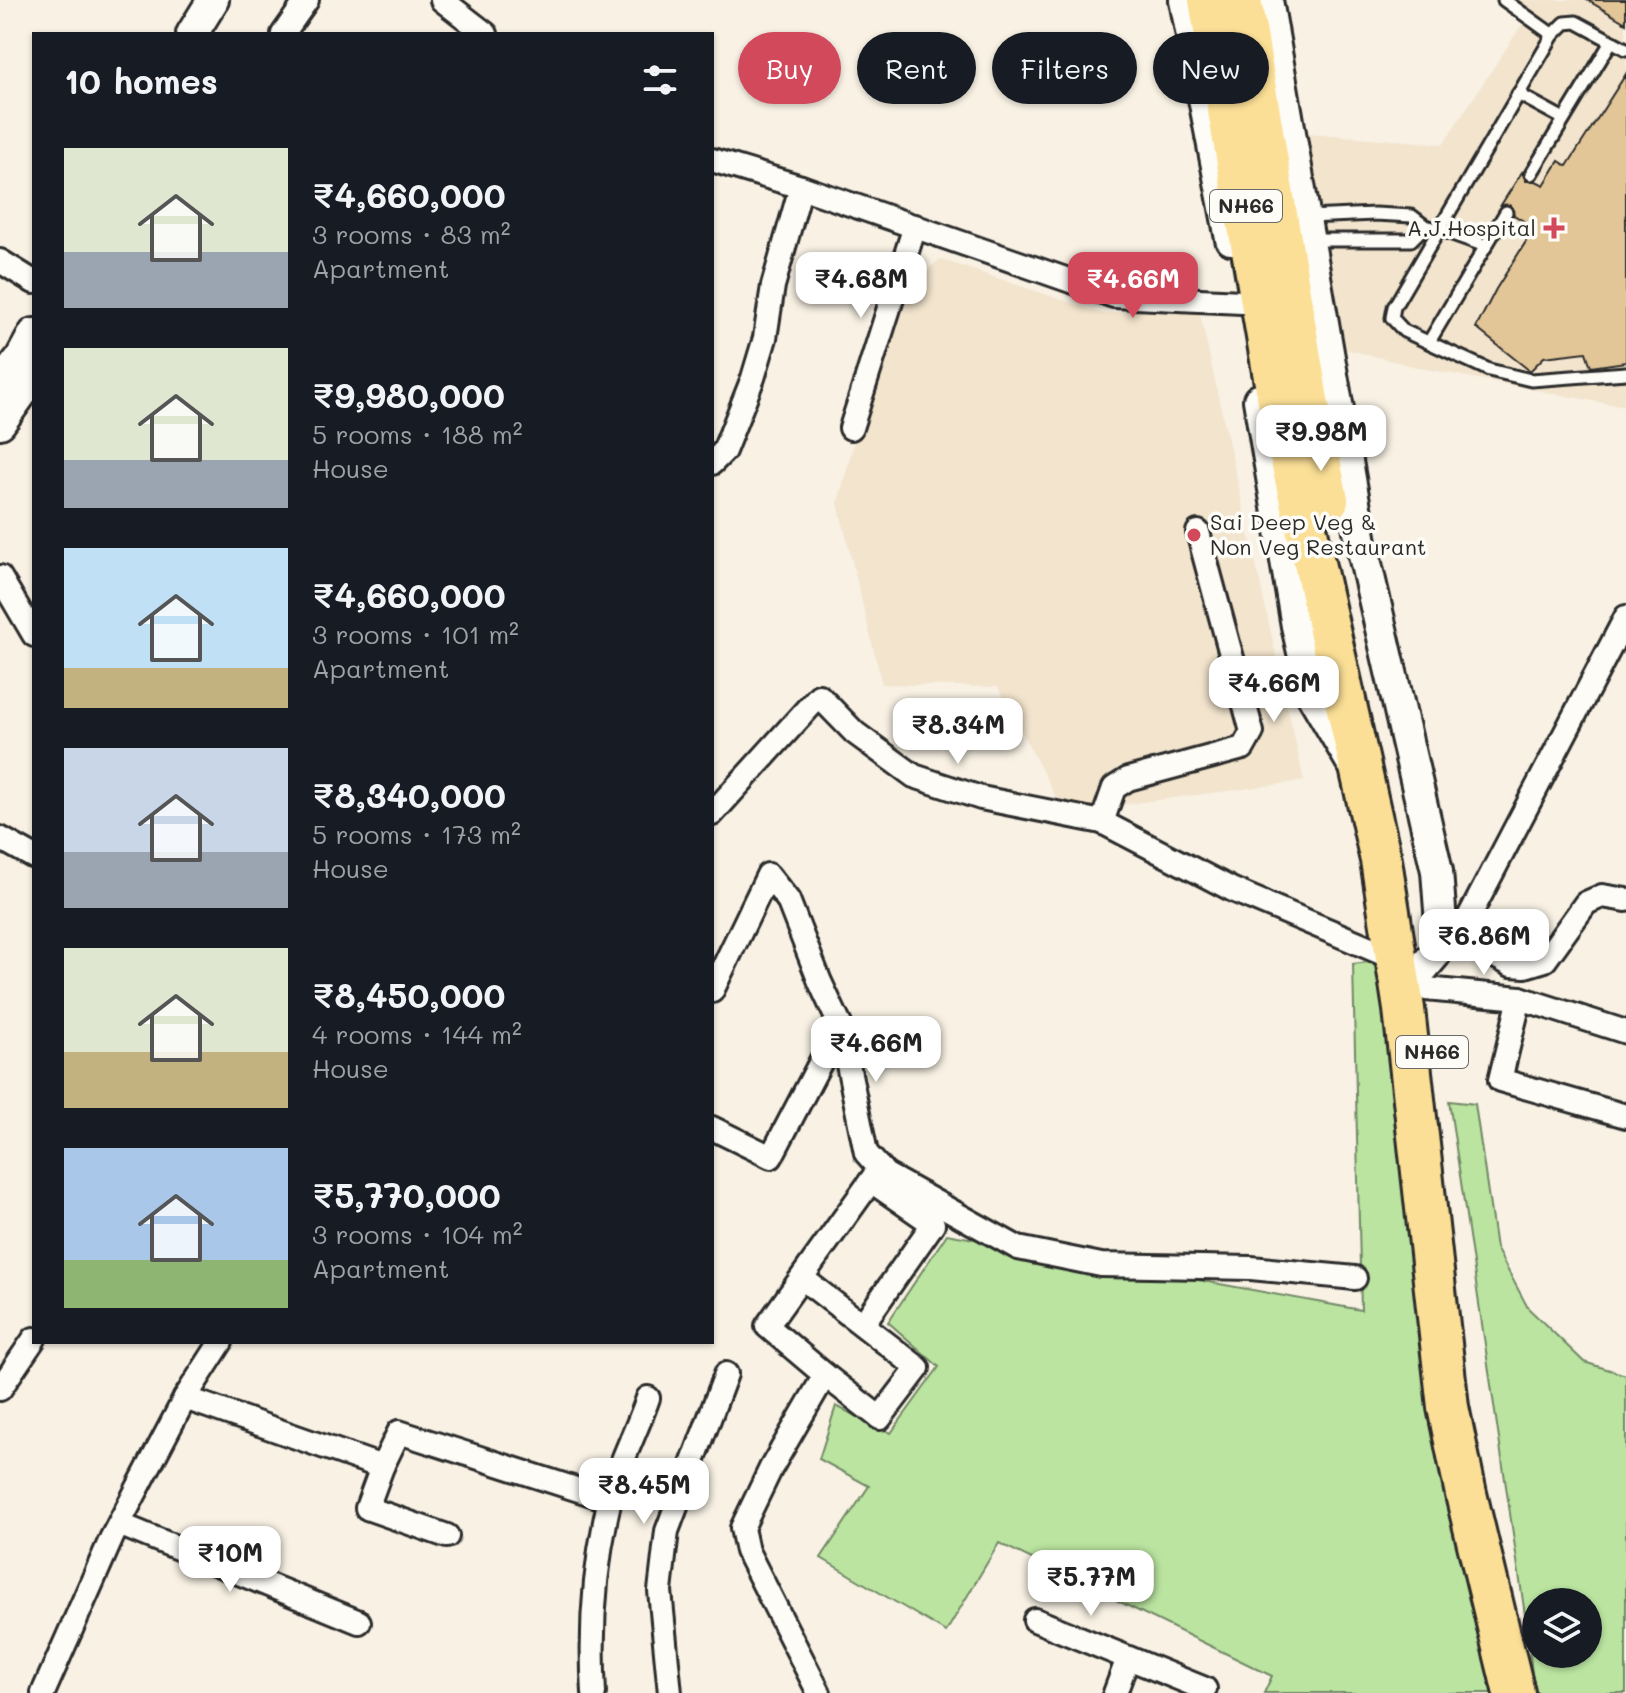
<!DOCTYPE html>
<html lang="en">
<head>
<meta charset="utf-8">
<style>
  body { margin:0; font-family:Mali,sans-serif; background:#20242c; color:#f1f3f6; height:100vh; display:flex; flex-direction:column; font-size:30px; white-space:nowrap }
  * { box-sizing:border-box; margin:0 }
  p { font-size:26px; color:#9ea1a6 }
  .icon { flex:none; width:44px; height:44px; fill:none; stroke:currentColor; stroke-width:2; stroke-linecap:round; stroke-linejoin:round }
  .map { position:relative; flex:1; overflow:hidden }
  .drawer { position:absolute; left:32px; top:32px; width:682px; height:1312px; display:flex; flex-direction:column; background:#171b24; border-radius:0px; box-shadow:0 2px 6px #0004 }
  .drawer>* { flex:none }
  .hud { position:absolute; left:738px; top:32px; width:760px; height:72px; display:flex; gap:16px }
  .fabs { position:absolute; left:1522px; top:1588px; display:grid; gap:16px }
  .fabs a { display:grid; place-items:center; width:80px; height:80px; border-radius:50%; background:#171b24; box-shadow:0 2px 6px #0004; font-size:40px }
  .price { position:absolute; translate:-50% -68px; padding:0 18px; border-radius:16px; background:#fff; color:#222; font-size:26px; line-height:52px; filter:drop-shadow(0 2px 4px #0008) }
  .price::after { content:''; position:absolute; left:50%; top:48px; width:24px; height:18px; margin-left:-12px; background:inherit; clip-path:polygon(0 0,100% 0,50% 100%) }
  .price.current { background:#d1495b; color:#fff }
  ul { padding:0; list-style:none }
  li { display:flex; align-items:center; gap:24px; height:200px; padding:0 32px }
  li span { display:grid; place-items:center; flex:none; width:224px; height:160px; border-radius:0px; color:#555 }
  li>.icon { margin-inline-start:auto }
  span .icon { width:96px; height:96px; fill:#fffc; stroke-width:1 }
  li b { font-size:34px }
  h2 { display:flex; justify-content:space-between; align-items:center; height:96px; padding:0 32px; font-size:34px }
  .pill { padding:0 28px; border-radius:36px; background:#171b24; box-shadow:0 2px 6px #0004; font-size:28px; line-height:72px }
  .pill.current { background:#d1495b; color:#fff }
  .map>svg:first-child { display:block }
  .built { fill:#f2e4cd }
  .green { fill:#bae4a0; stroke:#728866; stroke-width:2; fill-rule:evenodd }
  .building { fill:#e3c697; stroke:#2b2b2b; stroke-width:2 }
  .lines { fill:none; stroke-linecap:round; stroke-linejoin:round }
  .lane-casing { stroke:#2b2b2b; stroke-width:17 }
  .street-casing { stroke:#2b2b2b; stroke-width:28 }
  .secondary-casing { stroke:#2b2b2b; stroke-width:36 }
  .highway-casing { stroke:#2b2b2b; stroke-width:46 }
  .lane { stroke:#fdfcf7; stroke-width:11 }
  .street { stroke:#fdfcf7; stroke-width:22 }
  .secondary { stroke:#fdfcf7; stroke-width:30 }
  .highway { stroke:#fbdf96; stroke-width:40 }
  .poi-dot { fill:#d1495b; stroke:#fdfcf7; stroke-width:3 }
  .labels { text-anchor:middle; stroke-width:7; stroke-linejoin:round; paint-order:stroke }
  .shield { fill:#fdfcf7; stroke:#6a6a68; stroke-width:2 }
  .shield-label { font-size:20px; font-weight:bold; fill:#2b2b2b }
  .poi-label { font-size:22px; fill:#2b2b2b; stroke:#fdfcf7; text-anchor:end }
</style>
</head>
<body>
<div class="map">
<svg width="1626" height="1693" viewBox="0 0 1626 1693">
  <rect width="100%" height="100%" fill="#f8f1e4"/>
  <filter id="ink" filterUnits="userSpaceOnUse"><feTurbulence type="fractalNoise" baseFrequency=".0125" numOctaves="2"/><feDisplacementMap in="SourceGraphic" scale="16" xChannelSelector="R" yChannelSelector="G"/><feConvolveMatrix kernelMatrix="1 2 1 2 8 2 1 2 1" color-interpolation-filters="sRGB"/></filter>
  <g filter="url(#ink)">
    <g class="built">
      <path d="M1509,0H1626V405L1609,404L1421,368L1330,345L1295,132L1443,144L1527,17Z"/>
      <path d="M940,259L1104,314L1198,305L1304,781L1064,812L998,687L882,684L838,503L878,352L917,279Z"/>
    </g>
    <g class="green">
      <path d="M1396,959L1411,1075L1515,1693H1264L1272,1676L999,1543L946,1632L821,1558L869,1486L819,1459L836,1406L891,1433L939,1367L888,1322L947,1234L1361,1310L1353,964Z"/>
      <path d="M1449,1101L1475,1104L1496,1248L1528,1308L1584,1362L1626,1375V1693H1534L1528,1635ZM1536,1602H1588V1654H1536Z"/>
    </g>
    <g class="building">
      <path d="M1587,0H1626V23Z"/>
      <path d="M1626,74V362L1591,367L1586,352L1544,357L1530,371L1476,328L1496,289L1527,240L1517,234L1525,222L1514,215L1511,205H1501L1522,172L1526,181H1536L1544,185L1559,161L1567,166Z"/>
    </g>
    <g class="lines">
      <defs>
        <g id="lane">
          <path d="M1504,0L1553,35"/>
          <path d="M1626,49L1576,22L1565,23L1553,35L1394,307L1392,318L1404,331L1489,370L1531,380L1626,373"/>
          <path d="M1518,94L1564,119"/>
          <path d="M1531,174L1611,42"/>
          <path d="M1308,217L1375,214L1412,216L1425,226L1438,229L1486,246"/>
          <path d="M1311,240H1411L1425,226"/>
          <path d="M1429,342L1506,212"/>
        </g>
        <g id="street">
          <path d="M442,0L486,34"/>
          <path d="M283,34L307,0"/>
          <path d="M712,160L801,187L1114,296L1242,302"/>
          <path d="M0,261L34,282"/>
          <path d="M851,428L915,226"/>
          <path d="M712,463L724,451L753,378L765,338L773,286L801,187"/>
          <path d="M0,577L34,635"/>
          <path d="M712,814L819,696L855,733L914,776L981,798L1102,822L1233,890L1396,959"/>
          <path d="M1102,822L1114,788L1128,779L1243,748L1252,732L1198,532"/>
          <path d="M0,838L34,857"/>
          <path d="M1447,936H1459L1511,965L1525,966L1545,960L1586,903L1602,896L1626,900"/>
          <path d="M1459,936L1626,617"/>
          <path d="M1426,989L1520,998L1626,1032"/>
          <path d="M712,991L768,875L788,900L820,982L840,1025L866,1153L885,1174L1018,1248L1101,1265L1251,1268L1355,1278"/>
          <path d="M1520,998L1500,1080L1626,1116"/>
          <path d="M712,1128L771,1157L840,1025"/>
          <path d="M802,1278L918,1368L880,1418L825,1375"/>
          <path d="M863,1324L933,1224L871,1181"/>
          <path d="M0,1389L34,1339"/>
          <path d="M185,1398L382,1467L399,1432L610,1500"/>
          <path d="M382,1467L367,1508L447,1536"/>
          <path d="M119,1524L359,1622"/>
          <path d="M1035,1620L1205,1689"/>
          <path d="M43,1693L112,1537L185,1398L221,1342"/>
          <path d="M594,1693C590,1630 595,1564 609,1503C617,1467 636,1433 648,1398"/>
          <path d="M670,1693L660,1591L667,1531L726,1374"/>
          <path d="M819,1693L747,1551L742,1528L771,1468L825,1375L767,1326L880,1168"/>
          <path d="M1115,1693L1128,1658"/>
        </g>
        <g id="secondary">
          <path d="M1185,0L1231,239"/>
          <path d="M1267,0L1361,542L1437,871L1442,936L1435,954L1423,968"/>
          <path d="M192,34L213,0"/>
          <path d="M0,385L21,358L34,334"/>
          <path d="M1259,400L1297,626L1313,696L1351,761"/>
          <path d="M0,423L34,376"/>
        </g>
        <g id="highway">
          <path d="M1209,0L1280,412L1381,860L1404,1009L1448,1407L1466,1494L1514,1693"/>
          <path d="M1241,0L1310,412L1328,500"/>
        </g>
      </defs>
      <use href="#lane" class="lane-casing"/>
      <use href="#street" class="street-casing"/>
      <use href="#secondary" class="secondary-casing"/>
      <use href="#highway" class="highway-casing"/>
      <use href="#lane" class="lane"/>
      <use href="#street" class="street"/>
      <use href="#secondary" class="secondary"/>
      <use href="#highway" class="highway"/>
    </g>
  </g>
  <g class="poi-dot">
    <path d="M1550 216h8v8h8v8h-8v8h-8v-8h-8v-8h8z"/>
    <circle cx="1194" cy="535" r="8"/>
  </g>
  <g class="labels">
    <g class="shield">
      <rect x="1210" y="190" width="72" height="32" rx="6"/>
      <rect x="1396" y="1036" width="72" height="32" rx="6"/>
    </g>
    <g class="shield-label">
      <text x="1246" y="213">NH66</text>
      <text x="1432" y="1059">NH66</text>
    </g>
    <g class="poi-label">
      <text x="1536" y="236">A.J.Hospital</text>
      <text x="1210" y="530" text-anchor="start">Sai Deep Veg &amp;<tspan x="1210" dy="25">Non Veg Restaurant</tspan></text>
    </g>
  </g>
</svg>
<div class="fabs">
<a><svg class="icon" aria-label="layers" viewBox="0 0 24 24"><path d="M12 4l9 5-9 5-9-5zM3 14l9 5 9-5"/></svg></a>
</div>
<b class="price" style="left:861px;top:320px">₹4.68M</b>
<b class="price current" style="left:1133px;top:320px">₹4.66M</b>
<b class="price" style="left:1321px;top:473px">₹9.98M</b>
<b class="price" style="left:1274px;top:724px">₹4.66M</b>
<b class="price" style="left:958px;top:766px">₹8.34M</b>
<b class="price" style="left:1484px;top:977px">₹6.86M</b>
<b class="price" style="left:876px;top:1084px">₹4.66M</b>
<b class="price" style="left:644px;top:1526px">₹8.45M</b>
<b class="price" style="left:230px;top:1594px">₹10M</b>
<b class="price" style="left:1091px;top:1618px">₹5.77M</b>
<div class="hud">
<a class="pill current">Buy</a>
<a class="pill">Rent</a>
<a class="pill">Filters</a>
<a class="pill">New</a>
</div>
<section class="drawer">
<h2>10 homes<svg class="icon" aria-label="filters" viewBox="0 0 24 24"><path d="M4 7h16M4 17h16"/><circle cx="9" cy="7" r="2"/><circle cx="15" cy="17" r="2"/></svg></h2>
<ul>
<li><span style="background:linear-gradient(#dfe7d0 65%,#9aa5b1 0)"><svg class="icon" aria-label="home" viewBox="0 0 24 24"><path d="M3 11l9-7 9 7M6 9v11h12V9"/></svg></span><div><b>₹4,660,000</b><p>3 rooms · 83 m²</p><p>Apartment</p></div></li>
<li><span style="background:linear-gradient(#dfe7d0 70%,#9aa5b1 0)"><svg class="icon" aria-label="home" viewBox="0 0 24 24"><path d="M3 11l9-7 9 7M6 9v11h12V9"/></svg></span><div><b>₹9,980,000</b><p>5 rooms · 188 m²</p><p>House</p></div></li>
<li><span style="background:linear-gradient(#bfe0f5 75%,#c2b280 0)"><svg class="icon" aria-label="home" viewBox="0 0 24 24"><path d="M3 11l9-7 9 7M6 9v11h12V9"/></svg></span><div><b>₹4,660,000</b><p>3 rooms · 101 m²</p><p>Apartment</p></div></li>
<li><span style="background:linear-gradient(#c9d6e8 65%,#9aa5b1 0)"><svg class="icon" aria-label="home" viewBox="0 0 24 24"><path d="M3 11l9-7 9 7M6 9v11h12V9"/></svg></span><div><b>₹8,340,000</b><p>5 rooms · 173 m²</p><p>House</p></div></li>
<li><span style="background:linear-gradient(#dfe7d0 65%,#c2b280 0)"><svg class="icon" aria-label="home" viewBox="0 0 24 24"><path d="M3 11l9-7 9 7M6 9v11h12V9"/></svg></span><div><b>₹8,450,000</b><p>4 rooms · 144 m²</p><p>House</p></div></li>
<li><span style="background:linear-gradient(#a9c7e8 70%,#8fb573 0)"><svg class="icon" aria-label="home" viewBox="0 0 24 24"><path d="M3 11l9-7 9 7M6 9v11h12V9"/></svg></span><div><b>₹5,770,000</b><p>3 rooms · 104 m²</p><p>Apartment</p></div></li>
</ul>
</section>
</div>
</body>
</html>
